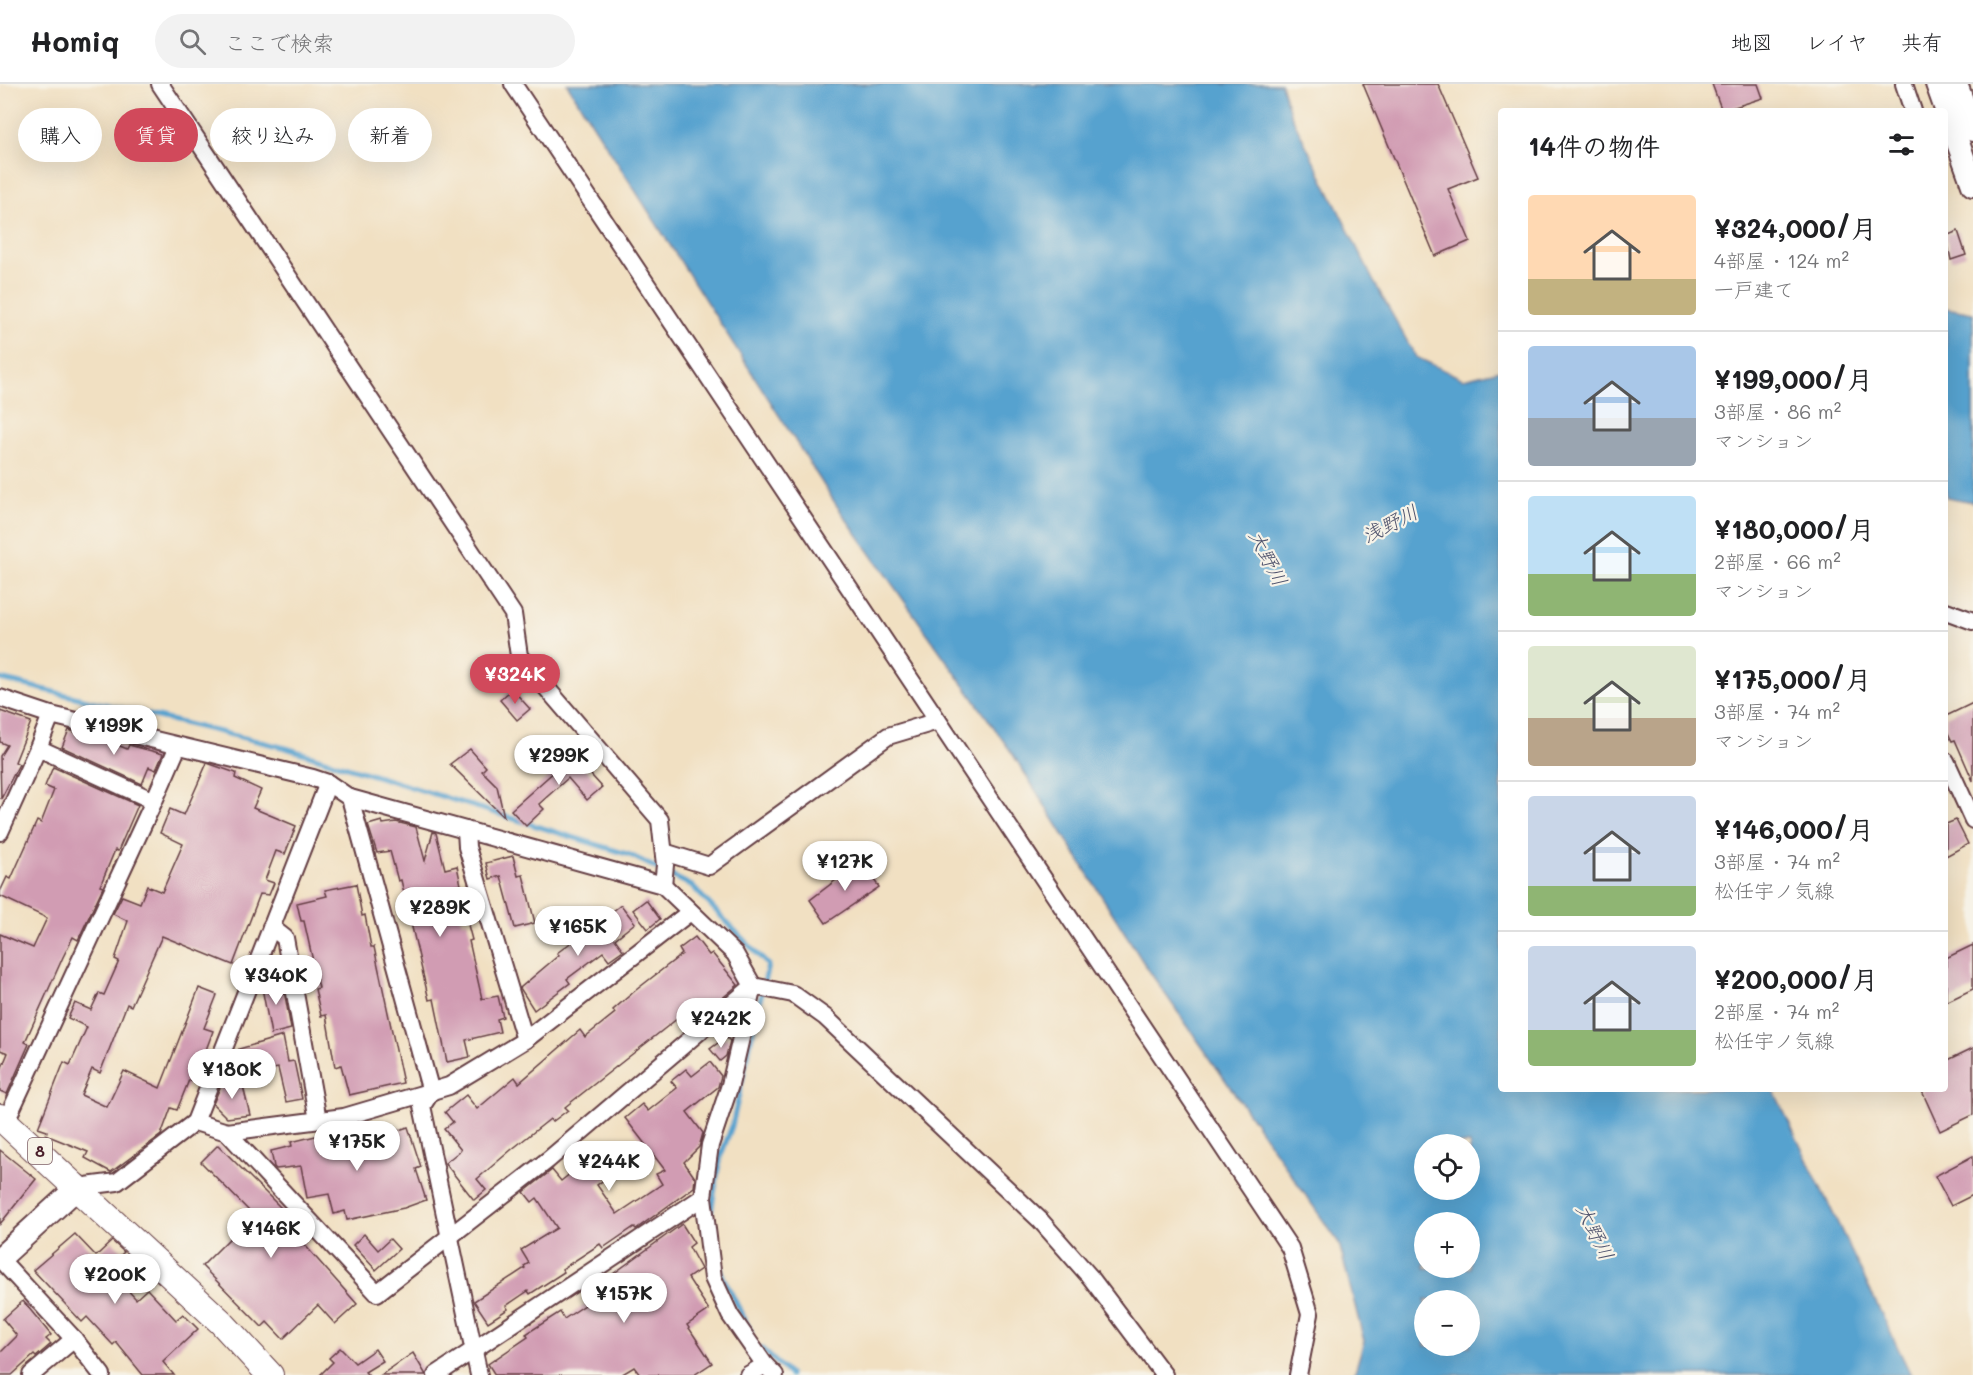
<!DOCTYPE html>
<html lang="ja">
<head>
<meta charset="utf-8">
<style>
  body { margin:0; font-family:Mali,"Klee One",sans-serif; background:#f2f2f2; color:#202124; height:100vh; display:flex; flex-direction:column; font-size:22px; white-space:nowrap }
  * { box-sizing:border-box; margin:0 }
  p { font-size:20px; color:#757577 }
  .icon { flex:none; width:33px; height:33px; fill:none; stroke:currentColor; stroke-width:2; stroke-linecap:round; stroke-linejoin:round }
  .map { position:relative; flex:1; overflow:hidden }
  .details { position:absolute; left:1498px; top:24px; width:450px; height:984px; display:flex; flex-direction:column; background:#fff; border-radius:6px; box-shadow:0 6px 24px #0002 }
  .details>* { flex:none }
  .banner { position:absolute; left:18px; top:24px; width:570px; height:54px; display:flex; gap:12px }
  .fabs { position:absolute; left:1414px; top:1050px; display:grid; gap:12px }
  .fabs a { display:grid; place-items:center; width:66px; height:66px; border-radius:50%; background:#fff; box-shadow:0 6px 24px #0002; font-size:30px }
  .price { position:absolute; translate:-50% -51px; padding:0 14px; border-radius:21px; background:#fff; color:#222; font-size:20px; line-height:39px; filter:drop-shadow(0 2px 3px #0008) }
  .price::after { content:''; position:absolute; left:50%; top:36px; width:18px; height:14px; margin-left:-9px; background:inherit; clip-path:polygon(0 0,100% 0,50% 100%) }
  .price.active { background:#d1495b; color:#fff }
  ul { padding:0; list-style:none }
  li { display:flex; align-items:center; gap:18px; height:150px; padding:0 30px }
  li+li { border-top:2px solid #e0e0e0 }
  li span { display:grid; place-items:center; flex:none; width:168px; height:120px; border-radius:6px; color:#555 }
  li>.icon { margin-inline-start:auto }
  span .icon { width:72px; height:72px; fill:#fffc; stroke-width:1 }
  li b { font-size:26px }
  h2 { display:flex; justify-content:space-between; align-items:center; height:72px; padding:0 30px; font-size:26px }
  .chip { padding:0 21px; border-radius:27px; background:#fff; box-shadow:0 6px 24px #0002; font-size:21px; line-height:54px }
  .chip.active { background:#d1495b; color:#fff }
  header { display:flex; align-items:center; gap:36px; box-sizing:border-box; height:84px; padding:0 30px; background:#fff; border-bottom:2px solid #e0e0e0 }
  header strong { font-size:28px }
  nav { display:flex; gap:33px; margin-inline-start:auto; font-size:21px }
  .search { width:420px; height:54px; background:#f2f2f2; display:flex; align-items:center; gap:15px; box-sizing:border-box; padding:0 21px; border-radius:33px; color:#757577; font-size:22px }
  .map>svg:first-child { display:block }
  .water { fill:#57a2cf; stroke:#50607d; stroke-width:1.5; fill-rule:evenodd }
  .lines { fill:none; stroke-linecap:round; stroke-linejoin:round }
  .stream { stroke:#57a2cf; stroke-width:5 }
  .building { fill:#d19cb3 }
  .street-casing { stroke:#633c42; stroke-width:20 }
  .secondary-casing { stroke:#633c42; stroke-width:26 }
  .primary-casing { stroke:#633c42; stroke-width:28 }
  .street { stroke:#fff; stroke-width:16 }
  .secondary { stroke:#fff; stroke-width:22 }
  .primary { stroke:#fff; stroke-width:26 }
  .labels { text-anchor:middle; stroke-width:4.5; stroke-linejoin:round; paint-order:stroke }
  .shield { fill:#f7f3e8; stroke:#7e5f64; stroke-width:1.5 }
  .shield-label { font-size:16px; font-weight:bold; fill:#4a1f2b }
  .water-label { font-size:20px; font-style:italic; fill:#4f536d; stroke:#f7f3e8 }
</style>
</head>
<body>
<header>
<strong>Homiq</strong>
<div class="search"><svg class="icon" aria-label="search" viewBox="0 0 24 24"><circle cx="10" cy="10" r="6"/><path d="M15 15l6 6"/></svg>ここで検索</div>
<nav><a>地図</a><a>レイヤ</a><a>共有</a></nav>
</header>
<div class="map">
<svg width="1973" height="1291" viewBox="0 0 1973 1291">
  <rect width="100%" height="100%" fill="#f7f3e8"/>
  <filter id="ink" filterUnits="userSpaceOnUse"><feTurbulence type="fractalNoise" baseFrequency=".0167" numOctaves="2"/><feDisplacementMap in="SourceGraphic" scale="12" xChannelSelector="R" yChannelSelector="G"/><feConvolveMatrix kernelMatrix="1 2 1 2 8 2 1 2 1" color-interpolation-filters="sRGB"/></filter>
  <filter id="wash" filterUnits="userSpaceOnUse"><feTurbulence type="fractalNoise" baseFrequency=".008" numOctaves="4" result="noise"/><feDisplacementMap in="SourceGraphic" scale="24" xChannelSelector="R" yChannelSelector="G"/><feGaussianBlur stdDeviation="1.35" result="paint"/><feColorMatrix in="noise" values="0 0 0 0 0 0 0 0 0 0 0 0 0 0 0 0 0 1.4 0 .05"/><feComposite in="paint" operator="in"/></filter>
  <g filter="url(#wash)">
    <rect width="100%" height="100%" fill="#f1e0c2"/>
    <g class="water">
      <path d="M567,0H1281L1290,29L1373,196L1416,273L1463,295L1501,286L1502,1005H1773L1911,1291H1354L1364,1257L1339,1159L1145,881L1012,669L837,422ZM1425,1060H1470V1106H1425ZM1425,1138H1470V1184H1425ZM1425,1216H1470V1262H1425Z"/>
      <path d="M1946,224L1973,229V418L1946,413Z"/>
    </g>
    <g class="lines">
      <g class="stream">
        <path d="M0,595L286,664L630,771L692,802L768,881L732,1042L720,1074L711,1128"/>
        <path d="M718,1172L723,1193L751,1248"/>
        <path d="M761,1264L790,1291"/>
      </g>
    </g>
    <g id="blocks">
      <g class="building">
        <path d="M1363,0H1438L1478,93L1448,105L1470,157L1435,172Z"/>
        <path d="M1712,0H1758L1763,14L1722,27Z"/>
        <path d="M1958,147L1966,171L1951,176L1946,152Z"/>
        <path d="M512,605L530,625L517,636L500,616Z"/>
        <path d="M1973,619V697L1955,656L1952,657L1946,645V632Z"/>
        <path d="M0,627L31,638L15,678L19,680L1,715L0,672L7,661L0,658Z"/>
        <path d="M69,646L99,657L101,654L127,665L129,661L163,670L156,686L149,683L142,700L62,663Z"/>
        <path d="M583,662L592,672L582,681L602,703L587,716L568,694L539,720L544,725L526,742L511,726Z"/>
        <path d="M470,665L486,683L482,687L497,702L504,733L450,680Z"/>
        <path d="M207,679L236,689L235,694L261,706L253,724L296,742L285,770L276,767L265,796L274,799L269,811L260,810L233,881L162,852L131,922L127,920L100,989L92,985L81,1011L107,1023L124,987L160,1004L199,904L217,911L204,944L213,947L194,998L189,996L177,1026L171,1024L161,1051L111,1088L85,1074L88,1068L46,1051L47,1047L38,1044L64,978L70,981L87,943L68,934L75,919L91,926L99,909L104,911L119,877L115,875L128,837L113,830L122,812L140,819L147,802L162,808L183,760L160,749L170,725L184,731Z"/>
        <path d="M53,683L138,721L118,767L115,766L100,802L103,803L78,856L73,853L63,873L25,958L29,960L7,1010L0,1007V988L8,969L0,966V850L33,864L47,834L0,812V808L7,793L11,795L37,737L41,739L54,706L45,702Z"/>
        <path d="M1956,736L1968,760L1946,772V740Z"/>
        <path d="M382,737L383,740L396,738L416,743L425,777L433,748L436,749L445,785L457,782L461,801L454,802L462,838L467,837L472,856L469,857L482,915L498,912L503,933L497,935L500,948L466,956L470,973L447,978L434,915L429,916L401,796L398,797L390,767L377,769L368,741Z"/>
        <path d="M513,772L518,792L523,791L535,839L515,844L501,792L490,795L486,779Z"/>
        <path d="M861,777L879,803L826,839L810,816Z"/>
        <path d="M356,800L362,832L365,831L371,863H374L403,999L349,1011L341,981L335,983L326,931L321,932L315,905L319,904L304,837H301L297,819L327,812L325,806Z"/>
        <path d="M646,816L660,835L648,845L633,826Z"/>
        <path d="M621,821L635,839L615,855L623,866L609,876L603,868L567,895L570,899L534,926L520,904L559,871L557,869Z"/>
        <path d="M695,853L709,871L712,869L738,901L695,937L687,927L565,1023L568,1026L552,1038L550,1035L511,1066L477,1095L486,1106L474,1116L445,1079L461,1066L444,1045L453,1038L445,1028L466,1011L477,1025L515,993L519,999L580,946L585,953L615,929L613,926L636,906L682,870L679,865Z"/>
        <path d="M1973,861V905L1946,918V874Z"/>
        <path d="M282,895L291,945L271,950L261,899Z"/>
        <path d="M283,952L288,978L294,977L302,1015L286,1018L278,984L245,990L239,965Z"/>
        <path d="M726,953L730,957L726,972L720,977L710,965Z"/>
        <path d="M1973,964V1031L1940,1047L1921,1005H1946V977Z"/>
        <path d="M710,978L721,992L718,1003L687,1028L703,1049L699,1063L684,1078L695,1094L694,1103L636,1145L634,1143L603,1164L600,1160L562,1185L564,1188L530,1210L528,1207L506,1222L508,1225L488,1238L474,1217L525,1184L524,1182L529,1179L521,1166L557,1144L537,1114L532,1118L524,1108L552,1086L561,1097L586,1077L583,1074L598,1062L617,1086L597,1101L617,1130L662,1100L656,1090L665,1086L625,1034L642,1020L648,1027L677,1004L671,997L686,985L692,992Z"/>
        <path d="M241,994L250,1031L227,1034L213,1020L222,999Z"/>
        <path d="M408,1043L421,1083L416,1085L426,1116L404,1124L347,1136L345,1127L334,1130L329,1110L307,1114L301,1082L276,1085L274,1083L271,1067L292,1062L291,1058L344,1045L348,1067L385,1062L381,1052Z"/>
        <path d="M218,1061L310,1153L303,1159L357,1220L335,1240L318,1221L283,1255L267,1238L262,1243L202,1182L253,1131L201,1078Z"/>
        <path d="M0,1066L36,1095L0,1140Z"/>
        <path d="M1973,1072V1111L1951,1122L1935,1092Z"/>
        <path d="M682,1140L694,1159L689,1163L701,1185L688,1194L709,1226L687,1241L712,1279L694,1291H640L634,1283L621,1291H495L488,1280L528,1253L526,1250L560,1228L564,1235L618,1199L613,1190Z"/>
        <path d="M75,1150L96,1172L112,1157L124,1168L107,1184L136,1215L147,1205L176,1236L183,1230L198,1245L163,1278L174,1291H143L116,1258L113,1261L87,1233L82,1238L33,1186Z"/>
        <path d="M364,1150L378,1166L390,1155L399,1165L376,1186L353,1161Z"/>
        <path d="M23,1217L51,1251L46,1255L51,1260L36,1273L34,1271L12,1291H0V1269L17,1252L3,1235Z"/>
        <path d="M340,1264L355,1279L375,1265L383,1277L365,1288L368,1291H320L333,1278L329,1274Z"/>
        <path d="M413,1269L426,1291H381Z"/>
      </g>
    </g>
  </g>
  <g filter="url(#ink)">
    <use href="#blocks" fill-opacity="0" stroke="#633c42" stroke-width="1.5"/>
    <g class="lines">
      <defs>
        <g id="street">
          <path d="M160,0L513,530L519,572L660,736L665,781L663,801"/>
          <path d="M513,0L1290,1164L1310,1230L1298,1291"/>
          <path d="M1904,0L1913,27"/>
          <path d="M1946,527L1973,537"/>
          <path d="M0,614L51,631L313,694L328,699L350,714L663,801L735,870L753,902L730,1001L710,1061L703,1113L713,1194L730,1231L765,1281L775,1291"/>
          <path d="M38,664L51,631"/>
          <path d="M1946,677L1973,736"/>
          <path d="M350,714L431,1008L422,1022L479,1291"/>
          <path d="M154,717L178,662"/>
          <path d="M466,746L467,763L525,956"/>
          <path d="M0,748L38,664L154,717L6,1037"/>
          <path d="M664,768L709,782L888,652L938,637"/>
          <path d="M271,843L285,854L318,1036"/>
          <path d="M195,1038L227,1048L344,1033L449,1002L525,956L690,828"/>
          <path d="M227,1048L377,1209L548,1076L753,902L793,910L825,933L1040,1136L1091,1194L1164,1291"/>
          <path d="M78,1103L117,1098L195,1038L328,699"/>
          <path d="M0,1175L74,1255L102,1291"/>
          <path d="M31,1291L74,1255"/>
          <path d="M436,1291L703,1113"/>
          <path d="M748,1291L765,1281"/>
        </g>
        <g id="secondary">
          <path d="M1937,0L1973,101"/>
          <path d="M1956,0L1973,46"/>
          <path d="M0,1174L78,1103"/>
        </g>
        <path id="primary" d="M0,1033L221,1238L270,1291"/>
      </defs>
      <use href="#street" class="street-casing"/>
      <use href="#secondary" class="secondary-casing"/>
      <use href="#primary" class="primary-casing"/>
      <use href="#street" class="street"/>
      <use href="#secondary" class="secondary"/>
      <use href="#primary" class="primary"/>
    </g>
  </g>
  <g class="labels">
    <rect class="shield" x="28" y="1054" width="24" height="26" rx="4.5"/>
    <g class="shield-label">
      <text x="40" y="1073">8</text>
    </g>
    <g class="water-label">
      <text transform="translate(1390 440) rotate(-27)" y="7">浅野川</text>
      <text transform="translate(1268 474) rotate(63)" y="7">大野川</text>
      <text transform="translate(1595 1148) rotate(64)" y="7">大野川</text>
    </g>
  </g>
</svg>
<div class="fabs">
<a><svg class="icon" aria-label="locate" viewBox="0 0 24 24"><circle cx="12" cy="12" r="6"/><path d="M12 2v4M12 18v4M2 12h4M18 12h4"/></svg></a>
<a>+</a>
<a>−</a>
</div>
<b class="price active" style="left:515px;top:621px">¥324K</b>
<b class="price" style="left:114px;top:672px">¥199K</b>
<b class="price" style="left:559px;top:702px">¥299K</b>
<b class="price" style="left:845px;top:808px">¥127K</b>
<b class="price" style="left:440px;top:854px">¥289K</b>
<b class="price" style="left:578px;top:873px">¥165K</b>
<b class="price" style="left:276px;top:922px">¥340K</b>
<b class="price" style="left:721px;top:965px">¥242K</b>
<b class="price" style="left:232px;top:1016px">¥180K</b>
<b class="price" style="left:357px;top:1088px">¥175K</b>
<b class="price" style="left:609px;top:1108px">¥244K</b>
<b class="price" style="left:271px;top:1175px">¥146K</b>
<b class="price" style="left:115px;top:1221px">¥200K</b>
<b class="price" style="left:624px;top:1240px">¥157K</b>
<div class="banner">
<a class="chip">購入</a>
<a class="chip active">賃貸</a>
<a class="chip">絞り込み</a>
<a class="chip">新着</a>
</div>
<section class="details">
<h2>14件の物件<svg class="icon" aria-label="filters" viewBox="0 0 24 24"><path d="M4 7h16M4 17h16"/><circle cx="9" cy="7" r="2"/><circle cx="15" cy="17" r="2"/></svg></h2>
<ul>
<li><span style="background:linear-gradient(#ffd9b3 70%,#c2b280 0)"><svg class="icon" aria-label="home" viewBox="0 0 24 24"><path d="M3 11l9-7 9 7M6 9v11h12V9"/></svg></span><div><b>¥324,000/月</b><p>4部屋 · 124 m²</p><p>一戸建て</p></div></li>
<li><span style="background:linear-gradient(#a9c7e8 60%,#9aa5b1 0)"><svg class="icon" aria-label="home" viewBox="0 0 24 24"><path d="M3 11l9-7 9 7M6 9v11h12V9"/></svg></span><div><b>¥199,000/月</b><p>3部屋 · 86 m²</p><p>マンション</p></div></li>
<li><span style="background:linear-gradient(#bfe0f5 65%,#8fb573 0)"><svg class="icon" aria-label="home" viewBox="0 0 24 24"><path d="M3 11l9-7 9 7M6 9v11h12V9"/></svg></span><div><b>¥180,000/月</b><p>2部屋 · 66 m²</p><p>マンション</p></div></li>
<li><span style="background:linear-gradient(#dfe7d0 60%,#b9a48a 0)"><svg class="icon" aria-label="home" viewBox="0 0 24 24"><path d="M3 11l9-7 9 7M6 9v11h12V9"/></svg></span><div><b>¥175,000/月</b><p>3部屋 · 74 m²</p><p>マンション</p></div></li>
<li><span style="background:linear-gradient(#c9d6e8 75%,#8fb573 0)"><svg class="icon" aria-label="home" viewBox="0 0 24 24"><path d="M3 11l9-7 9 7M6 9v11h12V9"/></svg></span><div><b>¥146,000/月</b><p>3部屋 · 74 m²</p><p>松任宇ノ気線</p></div></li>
<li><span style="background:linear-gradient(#c9d6e8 70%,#8fb573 0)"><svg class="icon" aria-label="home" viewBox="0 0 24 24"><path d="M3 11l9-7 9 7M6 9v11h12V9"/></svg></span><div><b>¥200,000/月</b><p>2部屋 · 74 m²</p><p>松任宇ノ気線</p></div></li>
</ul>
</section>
</div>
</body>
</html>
